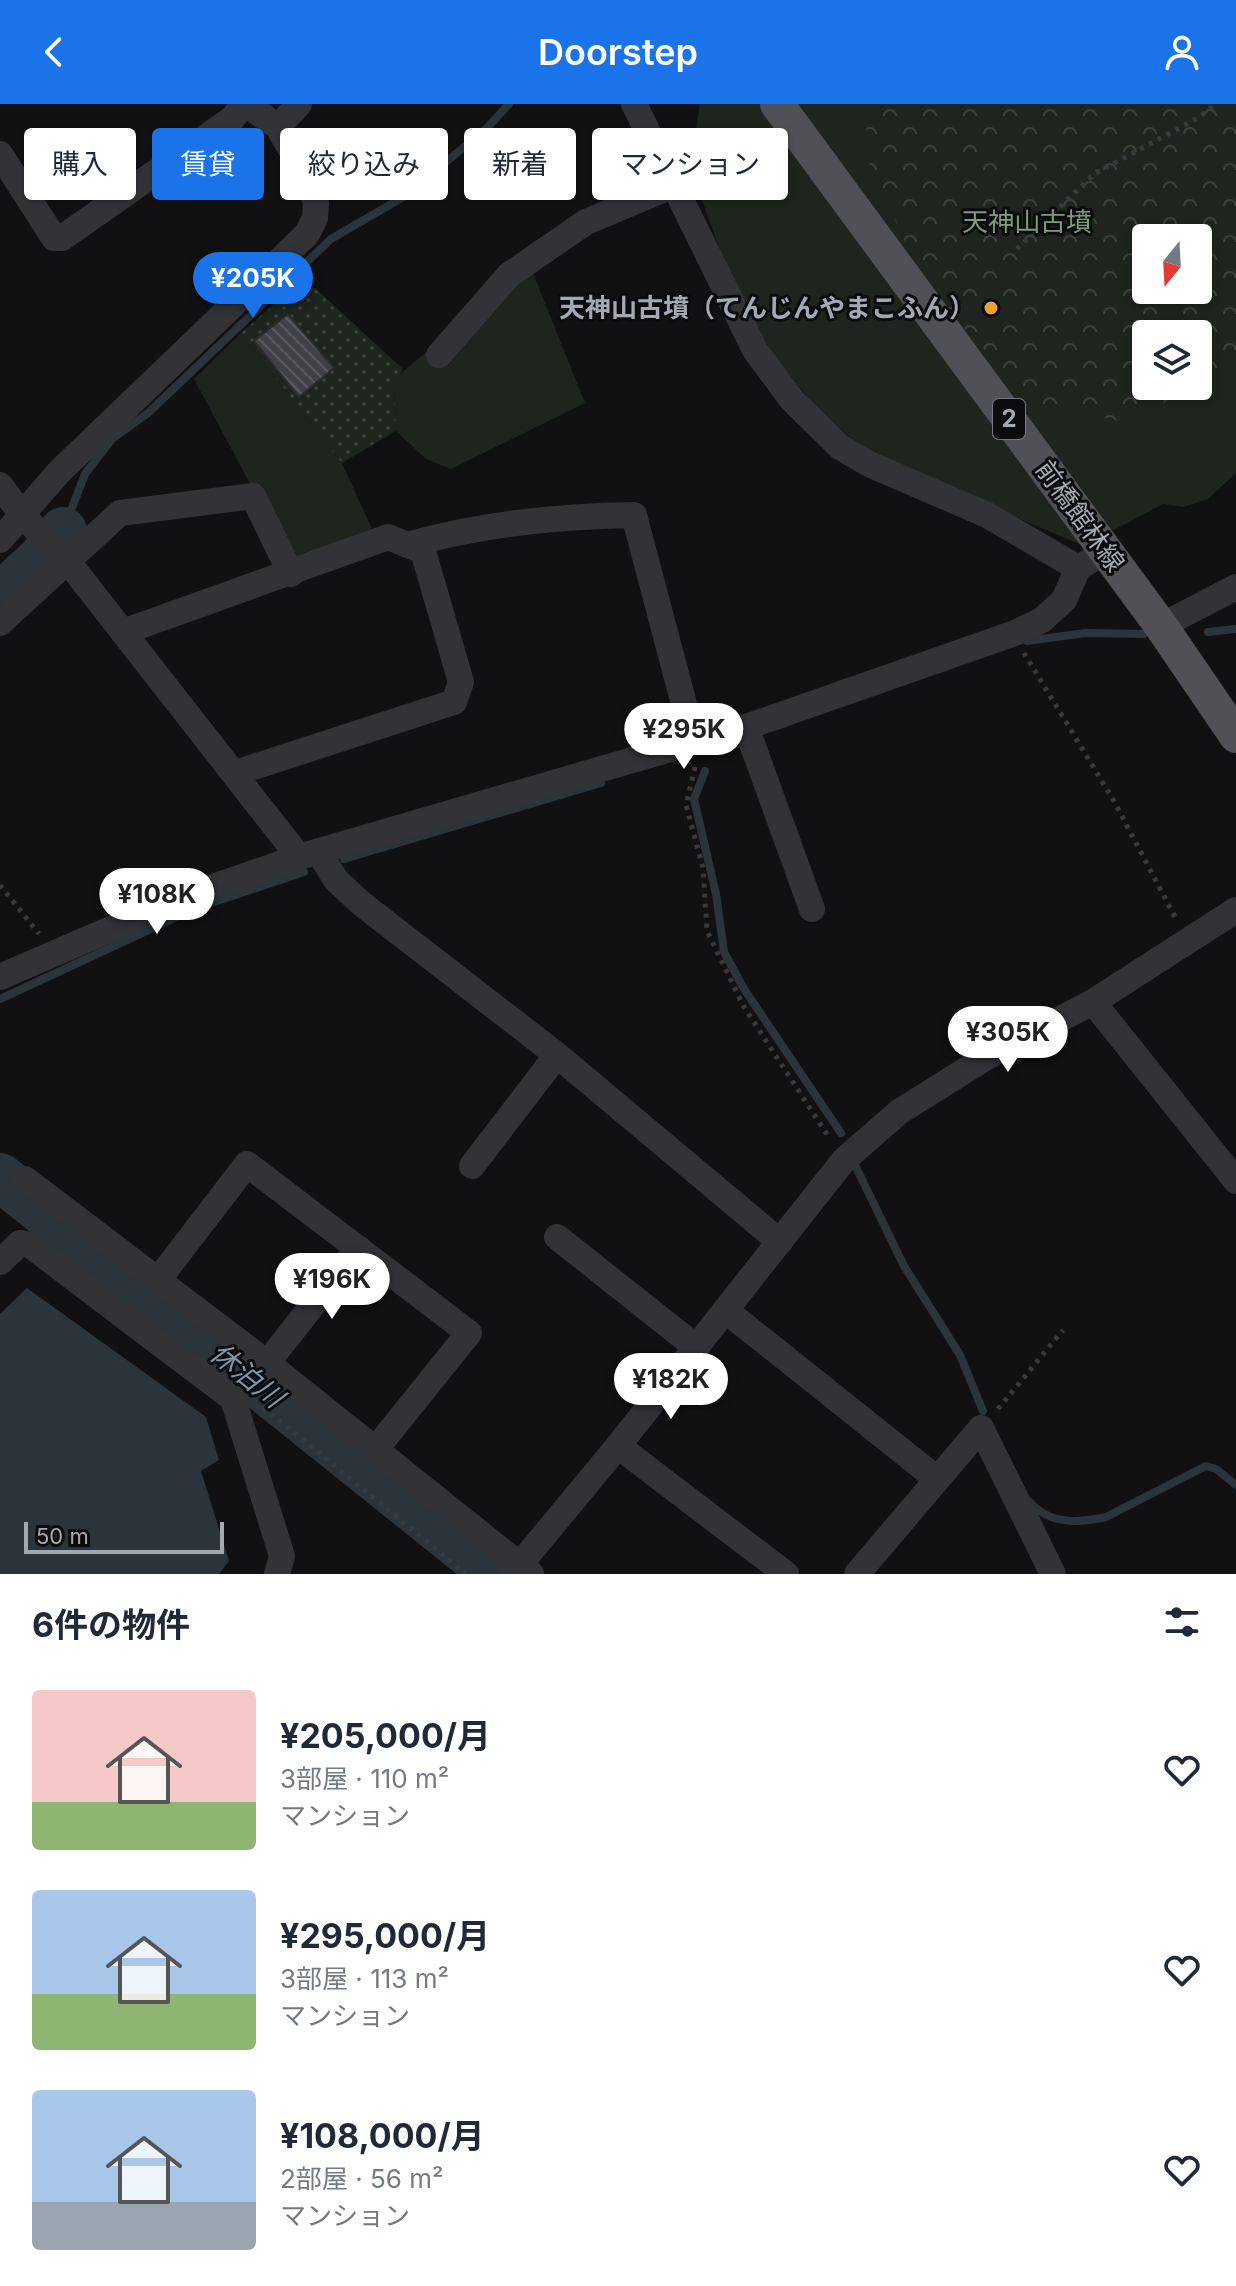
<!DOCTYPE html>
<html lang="ja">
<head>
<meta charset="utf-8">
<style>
  body { margin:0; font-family:Inter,"Noto Sans JP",sans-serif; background:#f2f2f3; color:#1f2937; height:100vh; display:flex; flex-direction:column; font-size:30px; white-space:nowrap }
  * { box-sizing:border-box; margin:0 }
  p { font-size:26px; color:#747a83 }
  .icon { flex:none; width:44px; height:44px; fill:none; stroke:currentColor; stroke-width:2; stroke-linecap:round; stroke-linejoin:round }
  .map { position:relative; height:1470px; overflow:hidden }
  .side { display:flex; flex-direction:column; background:#fff; flex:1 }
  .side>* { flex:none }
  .guide { position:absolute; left:24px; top:24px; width:800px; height:72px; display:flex; gap:16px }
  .needle { width:52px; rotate:198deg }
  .tools { position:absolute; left:1132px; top:120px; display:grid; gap:16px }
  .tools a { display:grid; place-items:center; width:80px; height:80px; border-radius:8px; background:#fff; box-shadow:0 2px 6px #0004; font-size:40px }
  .scale { position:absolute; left:24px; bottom:20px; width:200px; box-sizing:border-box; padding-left:8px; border:4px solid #a3a9b3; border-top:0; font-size:22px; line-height:28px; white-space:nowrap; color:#a3a9b3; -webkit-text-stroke:6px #0c0c0e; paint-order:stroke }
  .price { position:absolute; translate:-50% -68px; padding:0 18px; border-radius:28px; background:#fff; color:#222; font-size:26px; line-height:52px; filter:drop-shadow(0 2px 4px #0008) }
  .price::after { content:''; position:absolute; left:50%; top:48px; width:24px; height:18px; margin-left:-12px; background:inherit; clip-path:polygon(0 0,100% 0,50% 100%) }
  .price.selected { background:#1a73e8; color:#fff }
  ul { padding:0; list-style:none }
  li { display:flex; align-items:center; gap:24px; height:200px; padding:0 32px }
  li span { display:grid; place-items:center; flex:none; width:224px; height:160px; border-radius:8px; color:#555 }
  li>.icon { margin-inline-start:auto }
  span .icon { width:96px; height:96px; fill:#fffc; stroke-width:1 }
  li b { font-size:34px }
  h2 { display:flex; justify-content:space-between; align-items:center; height:96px; padding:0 32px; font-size:34px }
  .tag { padding:0 28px; border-radius:8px; background:#fff; box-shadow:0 2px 6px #0004; font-size:28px; line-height:72px }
  .tag.selected { background:#1a73e8; color:#fff }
  header { display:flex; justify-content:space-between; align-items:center; height:104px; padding:0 32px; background:#1a73e8; color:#fff; font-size:36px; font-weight:600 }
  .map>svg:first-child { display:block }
  .grass { fill:#1e251e; fill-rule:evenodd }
  .forest { fill:url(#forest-crowns); fill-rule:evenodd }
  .garden { fill:url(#garden-dots) }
  .water { fill:#2b343a }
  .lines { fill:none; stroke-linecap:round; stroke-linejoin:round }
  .stream { stroke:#2b343a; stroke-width:8 }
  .river { stroke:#2b343a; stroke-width:48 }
  .building { fill:url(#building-back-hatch); stroke:#2b2b2f; stroke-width:2 }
  .path { stroke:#383a3e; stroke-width:5; stroke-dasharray:4 6; stroke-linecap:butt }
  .minor { stroke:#323337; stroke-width:26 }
  .major { stroke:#4f5156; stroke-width:34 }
  .poi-dot { fill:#e9a233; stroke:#0c0c0e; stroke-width:3 }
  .labels { text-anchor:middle; stroke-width:6; stroke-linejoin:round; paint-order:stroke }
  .shield { fill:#0c0c0e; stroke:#767a82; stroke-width:2 }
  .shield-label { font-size:24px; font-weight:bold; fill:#a3a9b3 }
  .park-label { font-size:26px; fill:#7b9d7b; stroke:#0c0c0e }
  .poi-label { font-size:26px; font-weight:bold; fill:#a3a9b3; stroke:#0c0c0e; text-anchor:end }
  .street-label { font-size:26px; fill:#a3a9b3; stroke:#0c0c0e }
  .water-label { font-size:28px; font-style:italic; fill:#7b98ad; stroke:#0c0c0e }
</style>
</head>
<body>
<header><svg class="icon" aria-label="back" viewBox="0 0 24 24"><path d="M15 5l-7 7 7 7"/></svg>Doorstep<svg class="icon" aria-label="person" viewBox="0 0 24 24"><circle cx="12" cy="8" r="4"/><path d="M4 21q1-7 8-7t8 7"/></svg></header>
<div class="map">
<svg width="1236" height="1470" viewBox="0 0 1236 1470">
  <defs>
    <pattern id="forest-crowns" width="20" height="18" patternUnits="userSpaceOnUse" patternTransform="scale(2)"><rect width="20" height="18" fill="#1e251e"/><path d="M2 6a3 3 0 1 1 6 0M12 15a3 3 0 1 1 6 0" fill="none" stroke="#3c423c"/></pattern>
    <pattern id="garden-dots" width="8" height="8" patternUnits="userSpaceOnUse" patternTransform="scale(2)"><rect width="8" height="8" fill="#1e251e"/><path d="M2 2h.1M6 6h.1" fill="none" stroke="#3c423c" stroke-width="1.8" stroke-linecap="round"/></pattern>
    <pattern id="building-back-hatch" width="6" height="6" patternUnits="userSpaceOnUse" patternTransform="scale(2)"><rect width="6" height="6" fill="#404146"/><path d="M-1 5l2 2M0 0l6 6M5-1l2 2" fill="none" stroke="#585a5e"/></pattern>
  </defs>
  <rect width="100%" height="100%" fill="#111113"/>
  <g class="grass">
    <path d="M700,0H1236V369L1208,395L1183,403L1163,400L1084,442L900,364L852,335L814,301L780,260L755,221L722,151L690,63ZM1146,134H1198V186H1146ZM1146,230H1198V282H1146Z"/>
    <path d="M531,164L585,299L451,365L426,355L396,327L394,281L399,271L489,194Z"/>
    <path d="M241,229L342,359L372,425L282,461L251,397L254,387L194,275Z"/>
  </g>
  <path class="forest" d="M869,0H1236V260L1198,281V230H1146V282H1195L1128,319L1033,298L926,183L864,48ZM1146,134H1198V186H1146Z"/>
  <path class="garden" d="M304,174L403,265L394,281L396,327L342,359L241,229Z"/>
  <path class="water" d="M27,1184L206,1313L219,1356L201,1367L229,1457L219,1470H0V1210Z"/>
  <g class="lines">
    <g class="stream">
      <path d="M63,427L85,370L112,335L148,309L331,135L405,92L487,24L509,0"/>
      <path d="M1208,528L1236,525"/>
      <path d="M1027,537L1085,529L1144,530"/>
      <path d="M705,667L694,695L716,790L724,848L744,885L841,1029"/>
      <path d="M344,755L601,679"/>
      <path d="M0,895L196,804L304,768"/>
      <path d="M855,1061L904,1162L960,1251L983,1307"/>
      <path d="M1030,1398C1050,1421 1079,1419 1106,1413L1206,1362L1216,1365L1236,1381"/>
    </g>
    <g class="river">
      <path d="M0,493L42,454L63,427"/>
      <path d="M0,1073L495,1470"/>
    </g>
  </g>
  <path class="building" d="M288,210L334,264L299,293L254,237Z"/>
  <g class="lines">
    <g class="path">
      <path d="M1017,145L1094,70L1198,14L1216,0"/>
      <path d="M1024,549L1114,697L1176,815"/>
      <path d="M695,663L686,701L703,764L707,827L744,903L830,1035"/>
      <path d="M0,781L39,830"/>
      <path d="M263,1303L466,1470"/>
      <path d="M998,1305L1063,1226"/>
    </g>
    <g class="minor">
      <path d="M634,0L755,246L792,296L840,343L869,360L987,411L1078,464"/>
      <path d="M278,23L299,0"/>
      <path d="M0,50L54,134H62L232,15L244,0"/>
      <path d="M439,251L509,171L586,118L672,82"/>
      <path d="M0,381L23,412L69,459L299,753"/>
      <path d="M0,436L59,368L307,130L315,114L316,99L310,79L278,23L246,0"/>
      <path d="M407,441C482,420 557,412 634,411L694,638"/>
      <path d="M0,519L120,409L253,392L291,470"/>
      <path d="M1161,522L1236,483"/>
      <path d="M123,528L388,433L423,447L461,578L454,598L235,669"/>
      <path d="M746,623L812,805"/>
      <path d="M318,747L336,776L362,800L557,951L780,1138"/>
      <path d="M0,873L187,792L299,753L746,623L1015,529L1042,516L1064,496L1078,464L1106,447"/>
      <path d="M1093,898L1236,1077"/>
      <path d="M472,1062L557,951"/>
      <path d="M25,1075L267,1259L531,1470"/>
      <path d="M557,1133L697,1244"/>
      <path d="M0,1158L20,1139L30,1141L233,1295L282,1452L277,1470"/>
      <path d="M158,1176L247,1060L469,1229L375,1346"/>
      <path d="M725,1206L937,1375"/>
      <path d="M267,1259L358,1144"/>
      <path d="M618,1342L786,1470"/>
      <path d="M512,1470L618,1342L844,1056L899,1008L985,954L1093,898L1236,806"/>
      <path d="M857,1470L981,1324L1053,1470"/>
    </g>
    <path class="major" d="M777,0L1161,522L1236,632"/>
  </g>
  <circle class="poi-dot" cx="991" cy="204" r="8"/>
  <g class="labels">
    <rect class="shield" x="993" y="295" width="32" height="40" rx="6"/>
    <g class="shield-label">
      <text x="1009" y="323">2</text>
    </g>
    <g class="park-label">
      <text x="1027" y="127">天神山古墳</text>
    </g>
    <g class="poi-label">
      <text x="975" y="213">天神山古墳（てんじんやまこふん）</text>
    </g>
    <g class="street-label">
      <text transform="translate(1080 412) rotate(54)" y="9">前橋館林線</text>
    </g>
    <g class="water-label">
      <text transform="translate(247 1271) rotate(39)" y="10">休泊川</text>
    </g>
  </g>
</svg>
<div class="tools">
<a><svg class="needle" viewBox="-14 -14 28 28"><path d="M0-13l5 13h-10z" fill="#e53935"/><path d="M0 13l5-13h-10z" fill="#747a83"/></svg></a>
<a><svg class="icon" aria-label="layers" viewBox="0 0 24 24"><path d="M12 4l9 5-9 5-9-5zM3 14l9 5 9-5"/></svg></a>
</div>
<div class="scale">50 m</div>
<b class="price selected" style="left:253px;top:216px">¥205K</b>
<b class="price" style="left:684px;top:667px">¥295K</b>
<b class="price" style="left:157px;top:832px">¥108K</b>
<b class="price" style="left:1008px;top:970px">¥305K</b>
<b class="price" style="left:332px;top:1217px">¥196K</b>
<b class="price" style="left:671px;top:1317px">¥182K</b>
<div class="guide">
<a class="tag">購入</a>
<a class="tag selected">賃貸</a>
<a class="tag">絞り込み</a>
<a class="tag">新着</a>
<a class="tag">マンション</a>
</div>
</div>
<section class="side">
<h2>6件の物件<svg class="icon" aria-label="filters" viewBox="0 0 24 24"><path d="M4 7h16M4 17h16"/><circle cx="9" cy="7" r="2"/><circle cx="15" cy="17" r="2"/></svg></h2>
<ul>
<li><span style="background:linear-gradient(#f6c9c9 70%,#8fb573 0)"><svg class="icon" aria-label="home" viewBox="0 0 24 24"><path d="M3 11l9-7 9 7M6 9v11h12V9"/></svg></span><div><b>¥205,000/月</b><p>3部屋 · 110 m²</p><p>マンション</p></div><svg class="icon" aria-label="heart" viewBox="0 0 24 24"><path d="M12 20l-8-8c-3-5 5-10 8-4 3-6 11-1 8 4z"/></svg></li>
<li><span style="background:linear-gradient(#a9c7e8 65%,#8fb573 0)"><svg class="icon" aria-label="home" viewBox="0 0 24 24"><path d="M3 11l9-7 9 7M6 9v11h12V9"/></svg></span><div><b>¥295,000/月</b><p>3部屋 · 113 m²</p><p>マンション</p></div><svg class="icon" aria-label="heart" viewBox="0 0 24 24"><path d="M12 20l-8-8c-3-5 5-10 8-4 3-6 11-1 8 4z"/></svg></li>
<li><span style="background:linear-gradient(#a9c7e8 70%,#9aa5b1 0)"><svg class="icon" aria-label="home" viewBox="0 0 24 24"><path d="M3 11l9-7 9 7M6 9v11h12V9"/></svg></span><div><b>¥108,000/月</b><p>2部屋 · 56 m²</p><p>マンション</p></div><svg class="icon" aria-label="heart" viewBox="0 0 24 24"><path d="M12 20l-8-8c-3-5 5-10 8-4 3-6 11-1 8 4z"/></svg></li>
</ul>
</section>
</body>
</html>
